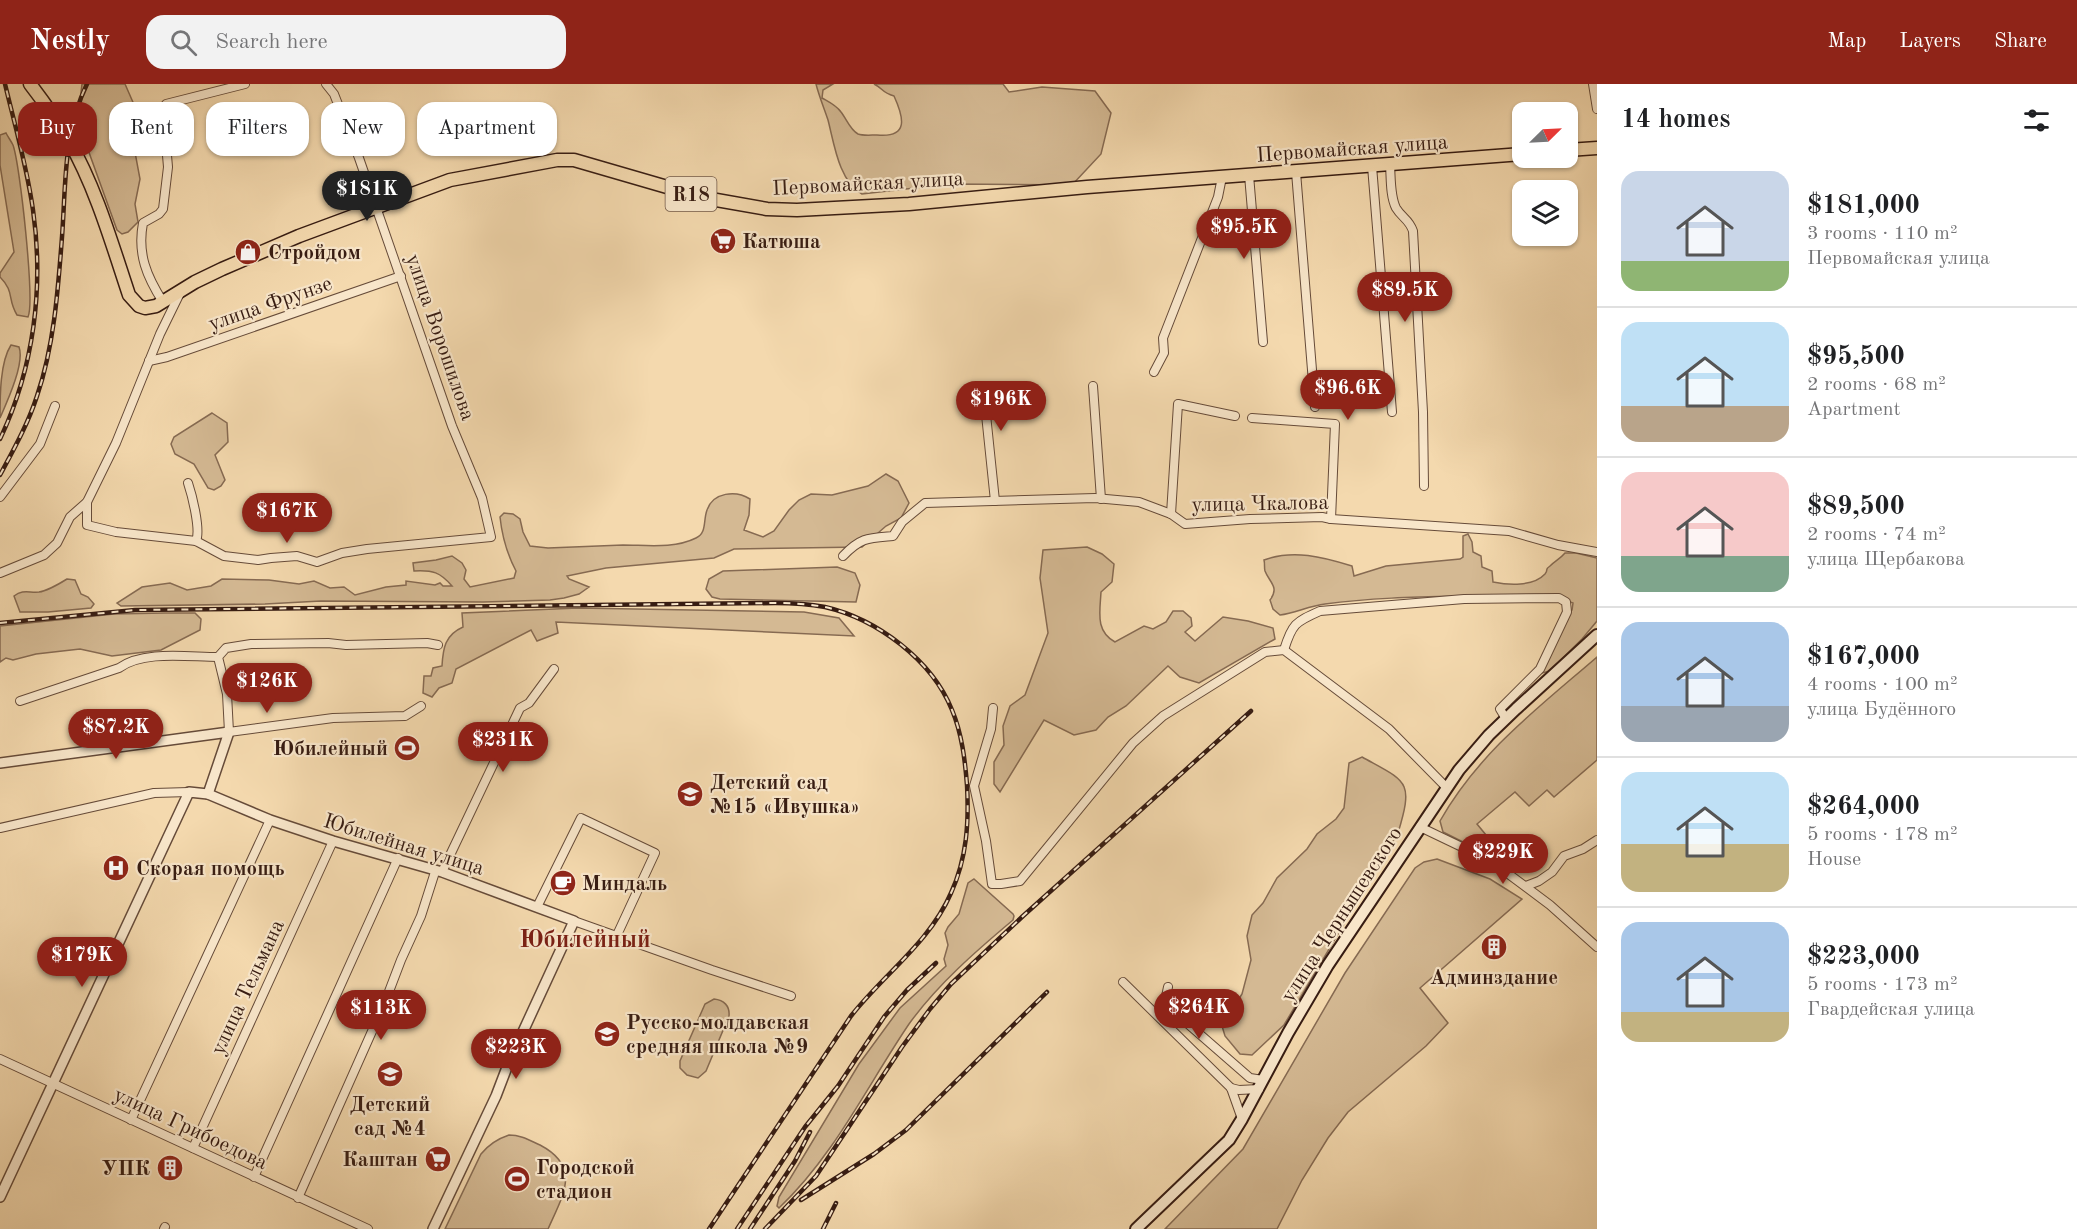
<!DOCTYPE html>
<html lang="en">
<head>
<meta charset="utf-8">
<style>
  body { margin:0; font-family:"Old Standard TT",serif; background:#f2f2f2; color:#202124; height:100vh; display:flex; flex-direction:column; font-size:22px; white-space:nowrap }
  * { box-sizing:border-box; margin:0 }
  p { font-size:20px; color:#757577 }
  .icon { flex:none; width:33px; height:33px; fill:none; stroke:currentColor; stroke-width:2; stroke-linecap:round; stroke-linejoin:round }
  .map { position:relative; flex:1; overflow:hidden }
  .side { display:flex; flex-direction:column; background:#fff; width:480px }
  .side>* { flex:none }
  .top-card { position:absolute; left:18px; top:18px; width:570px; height:54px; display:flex; gap:12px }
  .needle { width:39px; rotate:66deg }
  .controls { position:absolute; left:1512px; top:18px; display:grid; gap:12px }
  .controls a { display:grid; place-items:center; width:66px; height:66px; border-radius:12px; background:#fff; box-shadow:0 2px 4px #0004; font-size:30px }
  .price { position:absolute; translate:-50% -51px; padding:0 14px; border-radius:21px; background:#8f2418; color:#fff; font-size:20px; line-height:39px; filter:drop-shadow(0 2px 3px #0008) }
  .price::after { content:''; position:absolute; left:50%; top:36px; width:18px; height:14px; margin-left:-9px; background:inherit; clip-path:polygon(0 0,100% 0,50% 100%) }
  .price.current { background:#222; color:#fff }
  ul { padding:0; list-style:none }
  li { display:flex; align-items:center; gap:18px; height:150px; padding:0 24px }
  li+li { border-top:2px solid #e0e0e0 }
  li span { display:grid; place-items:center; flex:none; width:168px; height:120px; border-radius:18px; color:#555 }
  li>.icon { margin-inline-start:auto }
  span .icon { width:72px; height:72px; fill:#fffc; stroke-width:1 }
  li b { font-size:26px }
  h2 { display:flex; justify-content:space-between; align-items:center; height:72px; padding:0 24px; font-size:26px }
  .tag { padding:0 21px; border-radius:18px; background:#fff; box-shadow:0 2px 4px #0004; font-size:21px; line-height:54px }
  .tag.current { background:#8f2418; color:#fff }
  header { display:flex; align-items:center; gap:36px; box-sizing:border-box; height:84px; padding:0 30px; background:#8f2418; color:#fff }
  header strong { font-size:28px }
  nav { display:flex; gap:33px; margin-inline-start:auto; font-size:21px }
  .search { width:420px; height:54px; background:#f2f2f2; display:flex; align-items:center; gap:15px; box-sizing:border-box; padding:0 21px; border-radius:18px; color:#757577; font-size:22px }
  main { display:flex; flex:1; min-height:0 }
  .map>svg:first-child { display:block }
  .green { fill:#d4b993; stroke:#866a52; stroke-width:1.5 }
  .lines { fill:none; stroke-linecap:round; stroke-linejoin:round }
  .minor-casing { stroke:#664b39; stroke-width:10 }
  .tertiary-casing { stroke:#664b39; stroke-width:12 }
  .secondary-casing { stroke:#371c12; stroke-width:14 }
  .primary-casing { stroke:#371c12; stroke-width:15 }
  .minor { stroke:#f8e6ca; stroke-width:8 }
  .tertiary { stroke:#f8e6ca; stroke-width:9 }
  .secondary { stroke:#f8e6ca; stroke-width:10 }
  .primary { stroke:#f4d9ae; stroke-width:12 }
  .rail-casing { stroke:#371c12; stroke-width:4.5 }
  .rail { stroke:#f8e6ca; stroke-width:2; stroke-dasharray:7; stroke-linecap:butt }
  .labels { text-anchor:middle; stroke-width:4.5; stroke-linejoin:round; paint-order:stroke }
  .shield { fill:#f8e6ca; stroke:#715949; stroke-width:1.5 }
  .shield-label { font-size:20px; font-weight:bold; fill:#371c12 }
  .street-label { font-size:21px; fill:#371c12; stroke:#f8e6ca }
  .poi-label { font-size:21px; font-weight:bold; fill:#371c12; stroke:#f8e6ca; text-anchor:start }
  .quarter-label { font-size:24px; font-weight:bold; fill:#7a1f14; stroke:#f8e6ca }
</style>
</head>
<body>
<header>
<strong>Nestly</strong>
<div class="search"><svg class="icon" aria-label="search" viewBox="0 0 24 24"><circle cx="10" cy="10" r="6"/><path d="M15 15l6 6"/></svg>Search here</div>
<nav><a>Map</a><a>Layers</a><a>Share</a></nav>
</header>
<main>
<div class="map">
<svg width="1597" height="1145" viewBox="0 0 1597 1145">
  <rect width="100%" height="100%" fill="#f4d9ae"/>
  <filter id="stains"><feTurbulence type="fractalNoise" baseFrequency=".00333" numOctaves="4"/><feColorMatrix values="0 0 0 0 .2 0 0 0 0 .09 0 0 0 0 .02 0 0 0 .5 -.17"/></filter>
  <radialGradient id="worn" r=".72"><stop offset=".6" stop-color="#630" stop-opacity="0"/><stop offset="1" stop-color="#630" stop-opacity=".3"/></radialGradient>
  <g class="green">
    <path d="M82,0H125L139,32L134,63L140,95L135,120L138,138L128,148L122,150L117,146L82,49L80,17Z"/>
    <path d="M816,0H833L823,6L822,14C829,18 836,21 841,28C846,34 850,46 858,50C863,52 871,51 877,51C909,54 904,34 894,12C881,8 884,5 874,0H1003L1009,8L1042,3L1095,7L1111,29L1101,70L1072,101L950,100L862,110C839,98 834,59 828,36C824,24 819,12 816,0Z"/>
    <path d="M6,49C8,53 11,57 13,61C20,80 35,218 28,233L17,231C7,215 15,208 0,193V189L14,168L0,81V51Z"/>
    <path d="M11,261L19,263C25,279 7,318 0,334C0,312 0,278 11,261Z"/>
    <path d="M212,329L227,339L228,358L215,371L225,396L221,402L214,406L208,404L194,380L175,370L171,360L174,353Z"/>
    <path d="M886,390L898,397L909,419L901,434L886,442L862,463L734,465L714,474L606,484L567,492L569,495L589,503L579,510L564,514L550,516L483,518L321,517L265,520L121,522L117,519L142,503L170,499L187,506L211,502L222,495L269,496L299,500L314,497L330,504L344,503L355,511L386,503L406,501V497L435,501L440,499L443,502H452C440,488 433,486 414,487L413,479L436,476L452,472L462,479L466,486L464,495L470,503L514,494L516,487C507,470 502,452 500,433L504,429L513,430L520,435L523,448L530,462L548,464C573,463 598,462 623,461C646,461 674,465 696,454C707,449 703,437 707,426C713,408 736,406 750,415L749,431L744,446L763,453L774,447L789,426L799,416L811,410L832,411L868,402Z"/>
    <path d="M1468,450L1472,458L1473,468L1481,472L1482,483L1492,487L1493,498C1508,501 1533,503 1545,490C1549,485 1544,486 1550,482C1555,477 1560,475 1565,469H1576L1597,474V537L1582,555L1550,587L1542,589L1540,585L1566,529L1572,526L1573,519L1559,514L1469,515L1459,512C1414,513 1369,514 1325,520C1309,522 1295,529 1280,531L1273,525L1270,516C1280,503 1269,498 1265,487C1264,483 1265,480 1264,476C1293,465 1323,473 1352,482L1354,492L1386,482L1460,475L1463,473V452Z"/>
    <path d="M1087,463L1102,470L1114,480L1112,498L1101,508C1100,528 1095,547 1115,558L1144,542L1153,545L1166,538L1173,527H1183L1191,534L1192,542L1185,548L1195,557L1223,533L1248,537L1273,544L1275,555L1199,599L1180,593L1168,582L1126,622L1108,633L1096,646L1074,651L1044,636L1000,708L994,700V678L1004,661L1003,642L1010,622L1025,611L1048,549L1040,494L1043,466Z"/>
    <path d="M837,483L855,489L860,501L856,518L720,515L712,513L706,505L709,495L723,487Z"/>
    <path d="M67,495L75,496L81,510L88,513L94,520L91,524L48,528H20L14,512C23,505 29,509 39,508C47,507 59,500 67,495Z"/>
    <path d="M578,524L804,528L839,534L854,552L556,538L558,549L537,557L531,546L456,585L452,599L439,604L432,613L423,609L424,592H431L433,584L442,582C443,564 445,551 463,543L462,529Z"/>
    <path d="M165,529H195L201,535L200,546L161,566L112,572L80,565L36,570L13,576L6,574L0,578V542L114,530Z"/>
    <path d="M1597,573V676L1554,713L1547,706L1529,722L1515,708L1477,740L1486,751L1481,755L1489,763L1477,765L1443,748L1440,737C1479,668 1538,624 1597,573Z"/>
    <path d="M1362,673C1407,698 1414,696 1398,749L1284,941L1252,971L1240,970L1225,952L1222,942L1242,910L1251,876L1247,852L1252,831L1263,819L1277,794L1307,765L1317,750L1336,735L1344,724L1349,679Z"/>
    <path d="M1437,775L1490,795L1522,815L1420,904L1448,939L1426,962L1348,1028L1328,1054L1302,1096L1277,1145H1165L1243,1065L1345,889L1415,784L1424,778Z"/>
    <path d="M974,795L1013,830L1014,832L1013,836C976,867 937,901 909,940C867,1002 834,1072 779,1124L777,1122L779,1113L859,980L900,924L946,882L944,875L948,861L945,849L948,843L959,830L968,799Z"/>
    <path d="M714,915C724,916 730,922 729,932L706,987L698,994L687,991L680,984V977L705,920Z"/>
    <path d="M509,1051C521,1051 529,1056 540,1061C582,1083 563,1111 548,1145H445L481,1070C489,1060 497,1055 509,1051Z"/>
  </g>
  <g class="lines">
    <defs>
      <g id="minor">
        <path d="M1593,0L1597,25"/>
        <path d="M1390,81C1391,94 1390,112 1396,124C1402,134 1409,135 1413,147L1423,328L1424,402"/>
        <path d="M1372,82L1392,328"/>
        <path d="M1296,88L1315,323"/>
        <path d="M1249,91L1263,258"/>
        <path d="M163,218C147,193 137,170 143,139L159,130L163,125L168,83L163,25L166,20L245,0"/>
        <path d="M149,277L167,273L401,192"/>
        <path d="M1154,288L1164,269L1163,254L1218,113L1222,93"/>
        <path d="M1093,302L1101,415"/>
        <path d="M1252,334L1335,340L1331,435"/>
        <path d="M188,399C192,411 201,446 196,457"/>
        <path d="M0,413L40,360L55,322"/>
        <path d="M995,417L985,321L988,305L1027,303L1040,311"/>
        <path d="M87,418V441L116,448L196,457L224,472L258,476L271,474L297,472L317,478L342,469L367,465L491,453L482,414L452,342L359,74L334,10L326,0"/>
        <path d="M1171,430L1178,320L1235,332"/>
        <path d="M843,472C861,453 869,454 893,452L902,438L925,419L1095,414L1139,418L1171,430L1185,440L1250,435L1322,433L1331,435L1509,447L1558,461L1597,468"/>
        <path d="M0,489L44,471L57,459L70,433L87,418L116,359L160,250L181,207"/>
        <path d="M1284,566C1292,540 1295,538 1320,527L1464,515L1559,514L1566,518L1567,528L1540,585L1500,625L1506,635"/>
        <path d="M20,617L119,584C143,566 188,573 218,573"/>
        <path d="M421,622L405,632L333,634L229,648L227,610L218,573L226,564L251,560L328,559L346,561L427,559L438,561"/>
        <path d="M993,624L991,645L974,702L986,757L992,800H1001L1020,797L1133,659L1163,632L1265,568L1284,566L1389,645L1446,703"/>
        <path d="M1420,743L1491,777L1550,821L1597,863"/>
        <path d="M0,744L154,709L189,708"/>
        <path d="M442,788L520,624L529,619L554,585"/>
        <path d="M1526,802L1539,797L1552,788L1564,772L1583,765L1597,756"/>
        <path d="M537,823L581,734L655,769L617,851"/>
        <path d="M574,837L712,886L791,912"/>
        <path d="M1123,898L1231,1004L1242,1035"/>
        <path d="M1168,903L1165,917L1172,926L1250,994L1263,996"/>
        <path d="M0,975L368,1145"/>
        <path d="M1231,1004L1239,1006L1259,1005"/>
        <path d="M131,1036L270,736"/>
        <path d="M193,1064L333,757"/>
        <path d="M254,1093L398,774"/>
        <path d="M298,1114L385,918L401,876L421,832L435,788"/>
        <path d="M164,1145L165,1143"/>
      </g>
      <g id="tertiary">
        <path d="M0,679L229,648L208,710"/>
        <path d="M0,1113L189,708L208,710L270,736L333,757L442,788L574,837L509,978L496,1012L433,1145"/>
      </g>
      <path id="secondary" d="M1136,1145L1229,1056L1242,1035L1288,949L1328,881L1459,686L1489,651L1516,625L1597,551"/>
      <g id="primary">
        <path d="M30,0C44,18 57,37 69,57C96,104 112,160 129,211L139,222L145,224L156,222L195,198L222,185L299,152L450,96L557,76H574L705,114L767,125L797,126L909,120L1087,103L1522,70"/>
        <path d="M1568,66L1597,64"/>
      </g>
    </defs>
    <use href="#minor" class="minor-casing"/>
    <use href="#tertiary" class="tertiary-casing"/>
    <use href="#secondary" class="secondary-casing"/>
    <use href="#primary" class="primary-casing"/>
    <use href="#minor" class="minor"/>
    <use href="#tertiary" class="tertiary"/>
    <use href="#secondary" class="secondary"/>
    <use href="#primary" class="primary"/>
    <defs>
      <g id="rail">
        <path d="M0,355C34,284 44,203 33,126C27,83 15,42 5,0"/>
        <path d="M0,391C14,365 28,340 37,312C54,262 58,206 62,153C66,100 63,49 87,0"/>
        <path d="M0,539L135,526L775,519C792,519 809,520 825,523C877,535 932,576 952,626C962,650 965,676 967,701C969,738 967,774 951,809C930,858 884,890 851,932L709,1145"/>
        <path d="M801,1116L874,1070L906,1046L1047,908"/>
        <path d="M737,1145L805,1043L838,1002L884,933L907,906L936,879"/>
        <path d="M750,1145L795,1077L810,1048"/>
        <path d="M765,1145L816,1092L902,963L930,925L951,900L1023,832L1251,627"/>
        <path d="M823,1145L836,1119"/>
      </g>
    </defs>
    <use href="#rail" class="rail-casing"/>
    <use href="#rail" class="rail"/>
  </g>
  <defs>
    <symbol id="supermarket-disc" viewBox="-11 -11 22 22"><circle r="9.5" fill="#8f2418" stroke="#f8e6ca"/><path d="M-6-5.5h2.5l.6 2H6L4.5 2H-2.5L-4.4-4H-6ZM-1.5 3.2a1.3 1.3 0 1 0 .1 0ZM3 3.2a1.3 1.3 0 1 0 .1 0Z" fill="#fff"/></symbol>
    <symbol id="shop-disc" viewBox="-11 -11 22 22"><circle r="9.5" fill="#8f2418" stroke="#f8e6ca"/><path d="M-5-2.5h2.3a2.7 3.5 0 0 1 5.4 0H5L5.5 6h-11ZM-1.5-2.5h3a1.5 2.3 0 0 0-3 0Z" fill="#fff"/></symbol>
    <symbol id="stadium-disc" viewBox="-11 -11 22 22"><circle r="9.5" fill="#8f2418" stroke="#f8e6ca"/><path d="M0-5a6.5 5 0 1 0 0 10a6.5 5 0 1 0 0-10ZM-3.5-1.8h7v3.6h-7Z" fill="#fff"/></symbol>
    <symbol id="school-disc" viewBox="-11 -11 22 22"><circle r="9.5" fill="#8f2418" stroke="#f8e6ca"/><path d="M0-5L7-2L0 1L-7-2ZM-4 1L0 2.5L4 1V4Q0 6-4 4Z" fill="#fff"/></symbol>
    <symbol id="hospital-disc" viewBox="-11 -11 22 22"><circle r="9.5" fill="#8f2418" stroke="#f8e6ca"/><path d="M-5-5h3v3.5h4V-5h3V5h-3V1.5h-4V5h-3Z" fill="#fff"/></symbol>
    <symbol id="cafe-disc" viewBox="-11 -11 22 22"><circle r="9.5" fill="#8f2418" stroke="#f8e6ca"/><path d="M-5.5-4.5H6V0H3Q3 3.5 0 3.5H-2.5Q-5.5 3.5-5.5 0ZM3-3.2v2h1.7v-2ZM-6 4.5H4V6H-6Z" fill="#fff"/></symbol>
    <symbol id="building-disc" viewBox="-11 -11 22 22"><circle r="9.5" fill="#8f2418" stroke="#f8e6ca"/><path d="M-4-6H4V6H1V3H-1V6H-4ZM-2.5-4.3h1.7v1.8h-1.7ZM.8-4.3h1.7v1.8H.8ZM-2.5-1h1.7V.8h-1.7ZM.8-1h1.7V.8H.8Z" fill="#fff"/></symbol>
  </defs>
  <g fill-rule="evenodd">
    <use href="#supermarket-disc" x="708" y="142" width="30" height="30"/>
    <use href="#shop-disc" x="233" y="153" width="30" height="30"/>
    <use href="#stadium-disc" x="392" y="649" width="30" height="30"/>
    <use href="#school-disc" x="675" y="695" width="30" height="30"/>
    <use href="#hospital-disc" x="101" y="769" width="30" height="30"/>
    <use href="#cafe-disc" x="548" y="784" width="30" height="30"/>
    <use href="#building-disc" x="1479" y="848" width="30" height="30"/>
    <use href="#school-disc" x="592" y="935" width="30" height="30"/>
    <use href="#school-disc" x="375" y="975" width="30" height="30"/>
    <use href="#supermarket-disc" x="423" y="1060" width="30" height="30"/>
    <use href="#building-disc" x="155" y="1069" width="30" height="30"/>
    <use href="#stadium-disc" x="502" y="1080" width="30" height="30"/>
  </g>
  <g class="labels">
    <rect class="shield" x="665.5" y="93" width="51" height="34" rx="4.5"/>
    <g class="shield-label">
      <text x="691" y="117">R18</text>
    </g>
    <g class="street-label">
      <text transform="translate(1352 64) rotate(-4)" y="7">Первомайская улица</text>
      <text transform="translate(868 99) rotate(-3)" y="7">Первомайская улица</text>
      <text transform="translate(270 219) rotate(-19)" y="7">улица Фрунзе</text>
      <text transform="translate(441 253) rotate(71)" y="7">улица Ворошилова</text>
      <text transform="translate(1260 419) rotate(-1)" y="7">улица Чкалова</text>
      <text transform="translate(404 760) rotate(17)" y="7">Юбилейная улица</text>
      <text transform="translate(1341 830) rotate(-57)" y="7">улица Чернышевского</text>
      <text transform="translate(247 903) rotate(-65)" y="7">улица Тельмана</text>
      <text transform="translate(191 1044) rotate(25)" y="7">улица Грибоедова</text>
    </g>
    <g class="poi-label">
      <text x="742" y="164">Катюша</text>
      <text x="268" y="175">Стройдом</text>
      <text x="388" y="671" text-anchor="end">Юбилейный</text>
      <text x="710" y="705">Детский сад<tspan x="710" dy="24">№15 «Ивушка»</tspan></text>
      <text x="136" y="791">Скорая помощь</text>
      <text x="582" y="806">Миндаль</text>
      <text x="1494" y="900" text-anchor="middle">Админздание</text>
      <text x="626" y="945">Русско-молдавская<tspan x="626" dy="24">средняя школа №9</tspan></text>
      <text x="390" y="1027" text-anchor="middle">Детский<tspan x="390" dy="24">сад №4</tspan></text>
      <text x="418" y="1082" text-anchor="end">Каштан</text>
      <text x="536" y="1090">Городской<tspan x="536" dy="24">стадион</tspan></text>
      <text x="150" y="1091" text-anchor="end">УПК</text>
    </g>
    <g class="quarter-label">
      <text x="585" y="863">Юбилейный</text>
    </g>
  </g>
  <rect width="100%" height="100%" filter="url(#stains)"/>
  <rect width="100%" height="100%" fill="url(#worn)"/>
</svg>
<div class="controls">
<a><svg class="needle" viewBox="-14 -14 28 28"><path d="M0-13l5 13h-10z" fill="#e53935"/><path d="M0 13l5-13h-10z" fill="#757577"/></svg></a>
<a><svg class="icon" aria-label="layers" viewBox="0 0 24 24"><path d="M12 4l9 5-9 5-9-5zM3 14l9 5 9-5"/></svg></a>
</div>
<b class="price current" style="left:367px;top:138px">$181K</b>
<b class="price" style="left:1244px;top:176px">$95.5K</b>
<b class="price" style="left:1405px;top:239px">$89.5K</b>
<b class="price" style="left:1348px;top:337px">$96.6K</b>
<b class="price" style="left:1001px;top:348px">$196K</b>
<b class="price" style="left:287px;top:460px">$167K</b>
<b class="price" style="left:267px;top:630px">$126K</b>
<b class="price" style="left:116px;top:676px">$87.2K</b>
<b class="price" style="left:503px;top:689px">$231K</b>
<b class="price" style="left:1503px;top:801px">$229K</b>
<b class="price" style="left:82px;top:904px">$179K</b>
<b class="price" style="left:1199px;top:956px">$264K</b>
<b class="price" style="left:381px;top:957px">$113K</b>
<b class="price" style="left:516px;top:996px">$223K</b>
<div class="top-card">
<a class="tag current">Buy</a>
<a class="tag">Rent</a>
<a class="tag">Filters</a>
<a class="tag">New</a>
<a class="tag">Apartment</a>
</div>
</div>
<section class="side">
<h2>14 homes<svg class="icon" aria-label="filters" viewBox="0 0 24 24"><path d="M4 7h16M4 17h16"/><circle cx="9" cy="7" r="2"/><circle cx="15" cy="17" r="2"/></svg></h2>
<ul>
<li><span style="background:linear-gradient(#c9d6e8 75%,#8fb573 0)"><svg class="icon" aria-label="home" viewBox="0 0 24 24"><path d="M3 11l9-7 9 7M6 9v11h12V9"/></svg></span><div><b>$181,000</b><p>3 rooms · 110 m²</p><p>Первомайская улица</p></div></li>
<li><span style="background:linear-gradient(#bfe0f5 70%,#b9a48a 0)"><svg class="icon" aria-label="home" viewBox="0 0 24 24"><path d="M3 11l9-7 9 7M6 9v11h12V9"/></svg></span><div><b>$95,500</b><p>2 rooms · 68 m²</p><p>Apartment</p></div></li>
<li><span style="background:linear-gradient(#f6c9c9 70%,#7fa58c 0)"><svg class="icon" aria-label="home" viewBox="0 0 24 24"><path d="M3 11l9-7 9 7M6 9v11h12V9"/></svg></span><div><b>$89,500</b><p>2 rooms · 74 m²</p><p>улица Щербакова</p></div></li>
<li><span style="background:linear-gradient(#a9c7e8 70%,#9aa5b1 0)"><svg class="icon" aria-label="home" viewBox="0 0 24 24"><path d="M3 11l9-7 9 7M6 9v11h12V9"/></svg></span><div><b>$167,000</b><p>4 rooms · 100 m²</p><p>улица Будённого</p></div></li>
<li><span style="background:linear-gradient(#bfe0f5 60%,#c2b280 0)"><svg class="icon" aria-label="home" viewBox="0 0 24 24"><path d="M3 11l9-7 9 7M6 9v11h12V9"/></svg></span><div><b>$264,000</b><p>5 rooms · 178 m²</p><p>House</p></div></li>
<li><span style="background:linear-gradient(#a9c7e8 75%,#c2b280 0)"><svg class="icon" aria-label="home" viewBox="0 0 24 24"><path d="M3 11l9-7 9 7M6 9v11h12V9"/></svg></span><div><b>$223,000</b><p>5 rooms · 173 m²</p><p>Гвардейская улица</p></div></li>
</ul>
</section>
</main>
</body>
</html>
